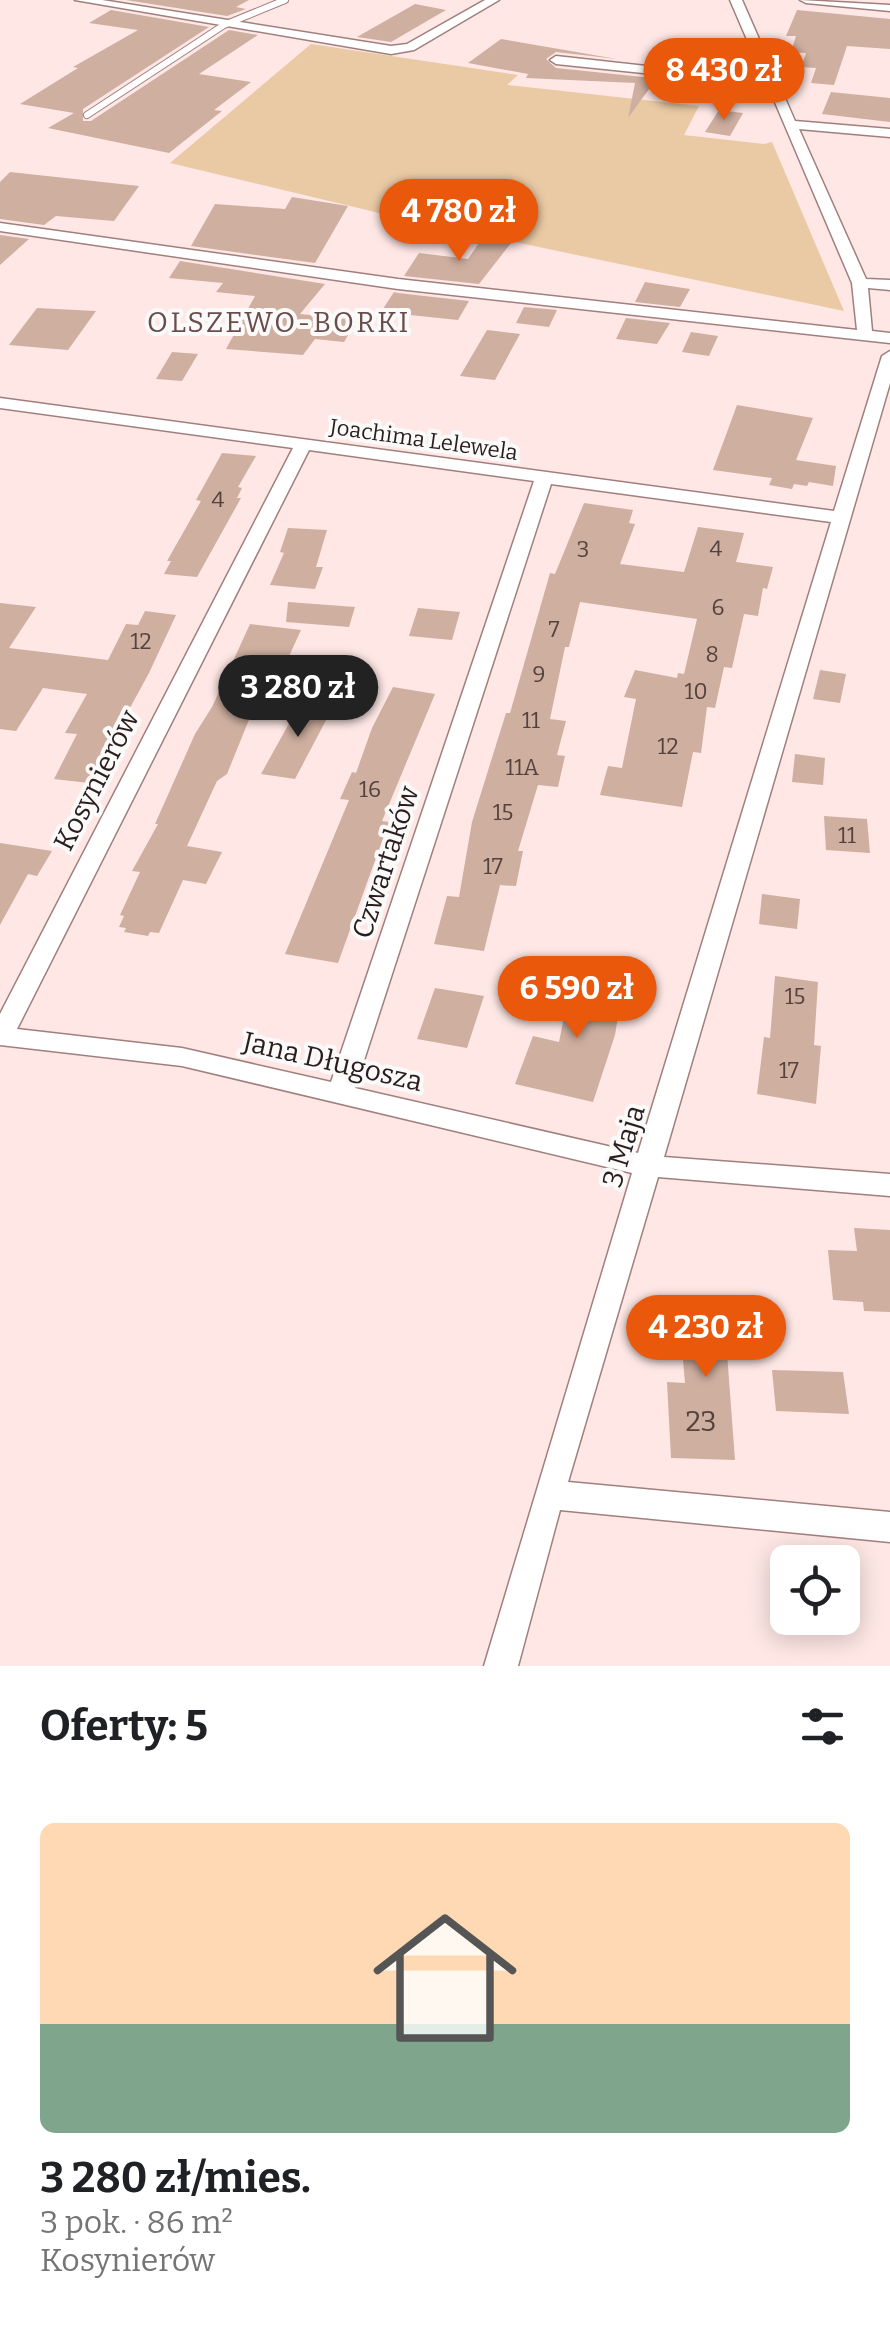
<!DOCTYPE html>
<html lang="pl">
<head>
<meta charset="utf-8">
<style>
  body { margin:0; font-family:Bitter,serif; background:#f6f6f6; color:#202124; height:100vh; display:flex; flex-direction:column; font-size:38px; white-space:nowrap }
  * { box-sizing:border-box; margin:0 }
  p { font-size:32px; color:#757577 }
  .icon { flex:none; width:55px; height:55px; fill:none; stroke:currentColor; stroke-width:2; stroke-linecap:round; stroke-linejoin:round }
  .map { position:relative; height:1666px; overflow:hidden }
  .details { display:flex; flex-direction:column; background:#fff; flex:1 }
  .details>* { flex:none }
  .buttons { position:absolute; left:770px; top:1545px; display:grid; gap:20px }
  .buttons a { display:grid; place-items:center; width:90px; height:90px; border-radius:15px; background:#fff; box-shadow:0 5px 25px #0003; font-size:50px }
  .price { position:absolute; translate:-50% -85px; padding:0 22px; border-radius:35px; background:#ea580c; color:#fff; font-size:32px; line-height:65px; filter:drop-shadow(0 2px 5px #0008) }
  .price::after { content:''; position:absolute; left:50%; top:60px; width:30px; height:22px; margin-left:-15px; background:inherit; clip-path:polygon(0 0,100% 0,50% 100%) }
  .price.on { background:#222; color:#fff }
  ul { padding:0; list-style:none }
  li { display:grid; align-content:center; gap:20px; height:530px; padding:0 40px }
  li+li { border-top:2px solid #e0e0e0 }
  li span { display:grid; place-items:center; height:310px; border-radius:15px; color:#555 }
  li>.icon { margin-inline-start:auto }
  span .icon { width:180px; height:180px; fill:#fffc; stroke-width:1 }
  li b { font-size:42px }
  h2 { display:flex; justify-content:space-between; align-items:center; height:120px; padding:0 40px; font-size:42px }
  .map>svg:first-child { display:block }
  .green { fill:#eacaa4 }
  .building { fill:#cfafa0 }
  .lines { fill:none; stroke-linecap:round; stroke-linejoin:round }
  .lane-casing { stroke:#a17f7d; stroke-width:8 }
  .street-casing { stroke:#a17f7d; stroke-width:3 }
  .lane { stroke:#fff; stroke-width:6 }
  .street { fill:#fff; fill-rule:evenodd }
  .labels { text-anchor:middle; stroke-width:8; stroke-linejoin:round; paint-order:stroke }
  .far-street-label { font-size:22px; fill:#2b1d1c; stroke:#fafafa }
  .number-label { font-size:22px; fill:#54423d }
  .far-quarter-label { font-size:28px; letter-spacing:2.5px; fill:#6b4c4b; stroke:#fafafa }
  .street-label { font-size:28px; fill:#2b1d1c; stroke:#fafafa }
  .near-number-label { font-size:28px; fill:#54423d }
</style>
</head>
<body>
<div class="map">
<svg width="890" height="1666" viewBox="0 0 890 1666">
  <rect width="100%" height="100%" fill="#fee7e5"/>
  <path class="green" d="M311,44L518,75L507,85L699,106L684,135L764,144L772,142L844,311L400,218L170,163Z"/>
  <g class="building">
    <path d="M126,0H249L236,7L246,9L227,16Z"/>
    <path d="M415,4L446,10L391,42L357,37Z"/>
    <path d="M111,10L209,27L83,109V121H91L229,30L258,35L199,74L251,82L214,110L222,111L169,153L48,128L74,113L20,104L78,68L73,67L138,30L89,23Z"/>
    <path d="M797,10L890,19V49L847,46L834,85L811,83L816,68L801,67L806,53L791,52L796,36H786Z"/>
    <path d="M501,39L617,59L556,52L546,59L556,68L691,82L690,89L652,85L628,118L635,83L526,78L528,74L468,63Z"/>
    <path d="M831,92L890,98V122L822,114Z"/>
    <path d="M719,110L743,113L730,136L705,132Z"/>
    <path d="M10,172L139,186L114,221L56,216L44,225L0,219V182Z"/>
    <path d="M292,197L348,206L315,263L191,246L215,204L285,209Z"/>
    <path d="M0,235L29,239L0,265Z"/>
    <path d="M481,240L511,243L479,284L404,276L419,253L468,259Z"/>
    <path d="M180,261L325,284L300,314L357,320L344,342L315,339L303,355L226,349L255,296L216,292L223,283L169,278Z"/>
    <path d="M645,282L664,285L690,289L680,307L635,302Z"/>
    <path d="M394,292L398,293L469,301L458,320L381,312Z"/>
    <path d="M524,307L557,310L549,327L516,323Z"/>
    <path d="M37,308L96,311L68,350L9,345Z"/>
    <path d="M626,318L670,323L657,344L616,339Z"/>
    <path d="M487,330L520,334L495,380L460,376Z"/>
    <path d="M691,332L718,336L709,356L682,352Z"/>
    <path d="M172,352L198,354L182,381L156,379Z"/>
    <path d="M737,405L813,418L796,460L836,466L833,486L809,482L807,486L794,484L792,489L769,485L772,478L713,470Z"/>
    <path d="M222,453L256,456L238,487L242,488L237,498H241L197,577L164,574L171,561H167L201,501L196,500Z"/>
    <path d="M584,503L633,510L629,523L635,524L620,564L684,572L698,527L744,533L736,562L773,567L767,589L763,588L758,616L744,614L732,668L724,667L715,708L707,707L701,753L693,752L682,807L600,795L608,766L622,768L636,699L624,697L635,670L677,678L678,673L684,674L697,619L580,602L569,647H565L550,719L566,721L557,755L565,756L558,787L538,785L518,851H523L516,886L500,885L484,951L434,944L447,896L459,897L472,822L506,713H510L550,573L555,574Z"/>
    <path d="M288,528L327,530L316,567H323L315,589L270,585L284,553L280,552Z"/>
    <path d="M288,602L355,607L349,627L286,622Z"/>
    <path d="M0,603L36,607L9,648L108,660L126,624L138,625L145,611L176,615L149,673L89,783L54,779L77,734L65,733L87,694L43,688L16,731L0,729Z"/>
    <path d="M418,608L460,612L452,640L409,636Z"/>
    <path d="M250,624L301,630L285,665L272,663L227,774L217,781L187,846L222,852L206,884L183,880L159,933L150,932L148,936L124,932L126,928L119,927L124,916L120,915L140,872L132,871L158,824H155L195,734L212,707Z"/>
    <path d="M820,670L846,674L840,703L813,699Z"/>
    <path d="M393,687L435,694L382,821L389,822L338,963L285,954L349,800L340,799L352,772L356,773L372,728Z"/>
    <path d="M302,700L334,705L295,779L261,774Z"/>
    <path d="M795,754L825,758L823,785L792,782Z"/>
    <path d="M824,816L867,819L870,853L826,850Z"/>
    <path d="M0,843L52,851L37,876L28,874L0,925Z"/>
    <path d="M762,894L800,899L797,929L759,924Z"/>
    <path d="M573,973L624,979L615,1035L593,1102L515,1084L533,1036L559,1042Z"/>
    <path d="M775,976L818,982L814,1045L821,1046L816,1104L757,1094L764,1037L770,1038Z"/>
    <path d="M435,988L484,996L467,1048L417,1039Z"/>
    <path d="M854,1228L890,1230V1312L864,1311L863,1302L833,1300L828,1250L857,1251Z"/>
    <path d="M678,1299L743,1301L749,1353H727L735,1460L671,1458L667,1382L685,1383Z"/>
    <path d="M772,1370L843,1372L849,1414L776,1411Z"/>
  </g>
  <g class="lines">
    <defs>
      <path id="lane" d="M87,115L224,25L285,0"/>
      <g id="street">
        <path d="M75,0H102L391,46L407,44L485,0H499L414,50L391,54Z"/>
        <path d="M730,0H742L795,121L890,129V137L799,129L866,279L890,280V290L868,288L872,331L890,333V343L398,289L0,231V223L398,279L857,330L852,283L768,86L556,64L550,60L556,56L764,79Z"/>
        <path d="M800,0L890,5V11L806,3Z"/>
        <path d="M890,351V383L664,1157L890,1174V1196L658,1177L568,1482L890,1512V1542L560,1510L518,1666H484L632,1173L182,1066L0,1045V1014L293,448L0,408V398L834,511L882,356ZM309,450L534,481L331,1082L182,1048L17,1029ZM551,484L831,522L638,1153L355,1088Z"/>
      </g>
    </defs>
    <use href="#lane" class="lane-casing"/>
    <use href="#street" class="street-casing"/>
    <use href="#lane" class="lane"/>
    <use href="#street" class="street"/>
  </g>
  <g class="labels">
    <g class="far-street-label">
      <text transform="translate(424 439) rotate(8)" y="8">Joachima Lelewela</text>
    </g>
    <g class="number-label">
      <text x="218" y="507">4</text>
      <text x="716" y="556">4</text>
      <text x="583" y="557">3</text>
      <text x="718" y="615">6</text>
      <text x="554" y="637">7</text>
      <text x="141" y="649">12</text>
      <text x="712" y="662">8</text>
      <text x="539" y="682">9</text>
      <text x="696" y="699">10</text>
      <text x="531" y="728">11</text>
      <text x="668" y="754">12</text>
      <text x="522" y="775">11A</text>
      <text x="370" y="797">16</text>
      <text x="503" y="820">15</text>
      <text x="847" y="843">11</text>
      <text x="493" y="874">17</text>
      <text x="795" y="1004">15</text>
      <text x="789" y="1078">17</text>
    </g>
    <g class="far-quarter-label">
      <text x="279" y="332">OLSZEWO-BORKI</text>
    </g>
    <g class="street-label">
      <text transform="translate(96 780) rotate(-63)" y="10">Kosynierów</text>
      <text transform="translate(385 862) rotate(-72)" y="10">Czwartaków</text>
      <text transform="translate(333 1061) rotate(13)" y="10">Jana Długosza</text>
      <text transform="translate(623 1146) rotate(-73)" y="10">3 Maja</text>
    </g>
    <g class="near-number-label">
      <text x="701" y="1431">23</text>
    </g>
  </g>
</svg>
<div class="buttons">
<a><svg class="icon" aria-label="locate" viewBox="0 0 24 24"><circle cx="12" cy="12" r="6"/><path d="M12 2v4M12 18v4M2 12h4M18 12h4"/></svg></a>
</div>
<b class="price" style="left:724px;top:123px">8 430 zł</b>
<b class="price" style="left:459px;top:264px">4 780 zł</b>
<b class="price on" style="left:298px;top:740px">3 280 zł</b>
<b class="price" style="left:577px;top:1041px">6 590 zł</b>
<b class="price" style="left:706px;top:1380px">4 230 zł</b>
</div>
<section class="details">
<h2>Oferty: 5<svg class="icon" aria-label="filters" viewBox="0 0 24 24"><path d="M4 7h16M4 17h16"/><circle cx="9" cy="7" r="2"/><circle cx="15" cy="17" r="2"/></svg></h2>
<ul>
<li><span style="background:linear-gradient(#ffd9b3 65%,#7fa58c 0)"><svg class="icon" aria-label="home" viewBox="0 0 24 24"><path d="M3 11l9-7 9 7M6 9v11h12V9"/></svg></span><div><b>3 280 zł/mies.</b><p>3 pok. · 86 m²</p><p>Kosynierów</p></div></li>
</ul>
</section>
</body>
</html>
